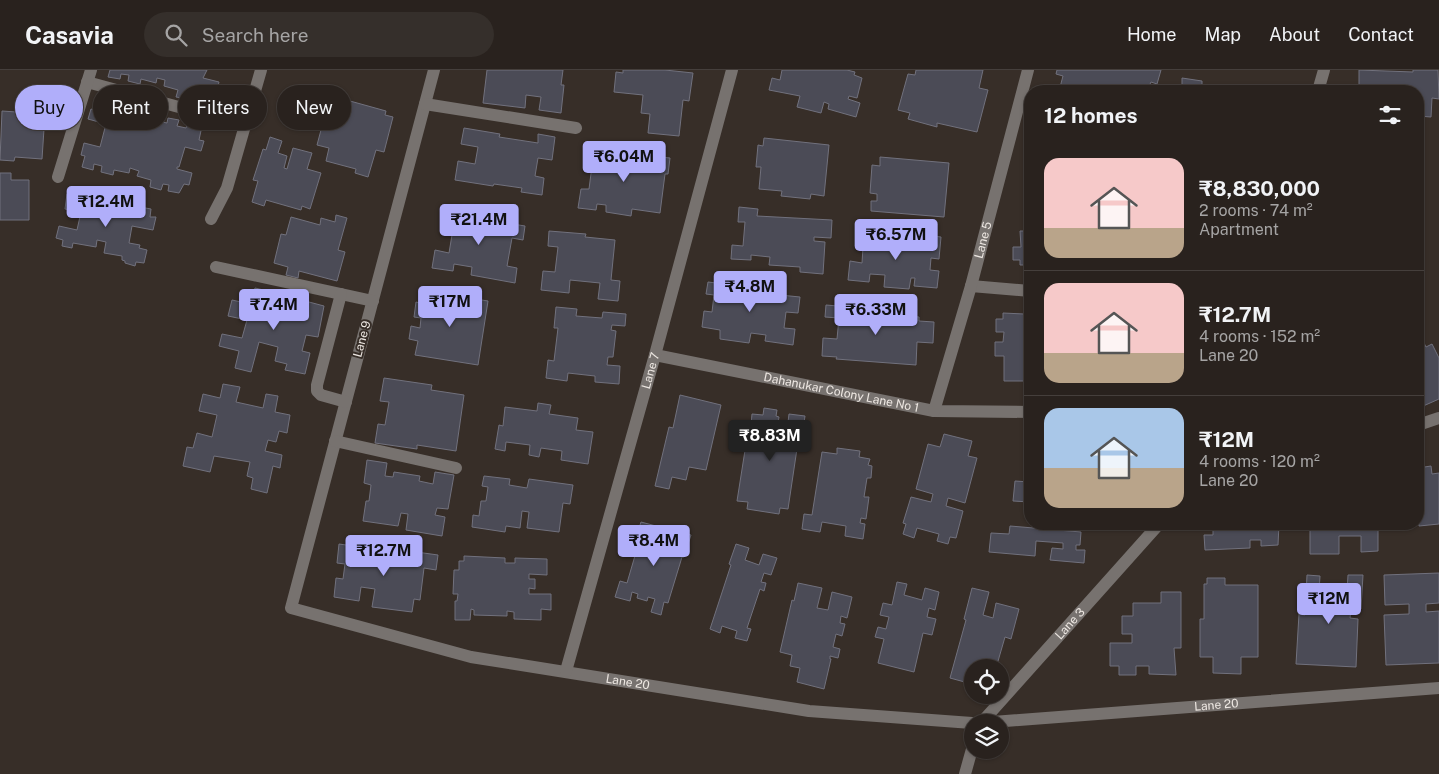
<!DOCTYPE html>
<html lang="en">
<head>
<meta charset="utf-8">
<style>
  body { margin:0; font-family:"Public Sans",sans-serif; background:#352f2b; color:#f1f3f6; height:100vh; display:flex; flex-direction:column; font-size:19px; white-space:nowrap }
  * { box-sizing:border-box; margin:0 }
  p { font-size:16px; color:#a5a4a4 }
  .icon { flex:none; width:28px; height:28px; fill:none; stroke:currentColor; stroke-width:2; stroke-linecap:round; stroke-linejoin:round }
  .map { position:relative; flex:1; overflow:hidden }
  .panel { position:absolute; left:1024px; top:15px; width:400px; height:445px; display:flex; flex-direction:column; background:#29221e; border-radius:20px; box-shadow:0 1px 4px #0004,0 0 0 1px #453f3c }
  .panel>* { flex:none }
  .hud { position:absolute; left:15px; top:15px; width:475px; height:45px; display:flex; gap:10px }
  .fabs { position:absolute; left:964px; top:589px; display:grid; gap:10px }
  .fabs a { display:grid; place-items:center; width:45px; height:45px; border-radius:50%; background:#29221e; box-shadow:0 1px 4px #0004,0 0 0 1px #453f3c; font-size:25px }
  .price { position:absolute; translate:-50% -42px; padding:0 11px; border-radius:5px; background:#b0aefa; color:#111; font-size:16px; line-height:32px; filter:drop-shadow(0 1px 2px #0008) }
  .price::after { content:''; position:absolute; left:50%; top:30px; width:15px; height:11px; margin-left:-8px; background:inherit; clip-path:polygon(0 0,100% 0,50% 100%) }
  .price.current { background:#222; color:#fff }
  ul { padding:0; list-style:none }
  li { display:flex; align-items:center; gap:15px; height:125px; padding:0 20px }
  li+li { border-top:1px solid #453f3c }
  li span { display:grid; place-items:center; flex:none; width:140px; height:100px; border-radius:15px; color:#555 }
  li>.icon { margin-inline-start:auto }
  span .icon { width:60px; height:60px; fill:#fffc; stroke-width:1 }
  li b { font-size:21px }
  h2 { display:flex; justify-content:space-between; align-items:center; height:60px; padding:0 20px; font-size:21px }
  .chip { padding:0 18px; border-radius:22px; background:#29221e; box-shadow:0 1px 4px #0004,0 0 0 1px #453f3c; font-size:18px; line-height:45px }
  .chip.current { background:#b0aefa; color:#111 }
  header { display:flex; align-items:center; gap:30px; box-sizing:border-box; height:70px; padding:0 25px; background:#29221e; border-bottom:1px solid #453f3c }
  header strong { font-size:24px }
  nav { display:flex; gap:28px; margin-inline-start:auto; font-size:18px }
  .search { width:350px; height:45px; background:#352f2b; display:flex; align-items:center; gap:12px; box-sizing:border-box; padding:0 18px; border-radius:28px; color:#a5a4a4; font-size:19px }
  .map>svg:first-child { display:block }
  .building { fill:#4b4b56; stroke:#71717d }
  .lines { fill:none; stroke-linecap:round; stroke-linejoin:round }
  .minor { stroke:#77726f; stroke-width:12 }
  .labels { text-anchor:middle; stroke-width:4; stroke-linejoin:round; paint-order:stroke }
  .street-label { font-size:12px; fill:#ede7e2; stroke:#372e28 }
</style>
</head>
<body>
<header>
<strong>Casavia</strong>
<div class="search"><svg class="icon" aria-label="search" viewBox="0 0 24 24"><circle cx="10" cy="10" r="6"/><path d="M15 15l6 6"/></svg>Search here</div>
<nav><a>Home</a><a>Map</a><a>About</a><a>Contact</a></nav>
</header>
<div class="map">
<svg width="1439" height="704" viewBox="0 0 1439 704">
  <rect width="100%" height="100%" fill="#372e28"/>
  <g class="building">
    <path d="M110,0H207L203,8L219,12L216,24L210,23L206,33L194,30L196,25L190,23L188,29L176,27L178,20L164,16L165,10L157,8L156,13L141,9L140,14L128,11L129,5L121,4L120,9L108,7Z"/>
    <path d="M487,0H563L561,15H564L561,43L539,40L541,27L526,25L525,38L483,33Z"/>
    <path d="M623,0H665L693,3L689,31L683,30L679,66L648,63L650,44L641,43L643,25L614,22L616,2L623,3Z"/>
    <path d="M782,0H847L855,2L854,5L862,8L857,28L849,26L848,29L860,33L856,47L828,39L829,34L824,32L821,43L797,37L800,26L769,20L772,8L780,10Z"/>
    <path d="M916,0H983L979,18L988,20L977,62L937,53V57L908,49L910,43L898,40L908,4L915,5Z"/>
    <path d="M1057,0H1161L1157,14L1151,12L1147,21H1059L1063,6L1056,4Z"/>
    <path d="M1359,0L1413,2V0H1438L1439,29L1432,28L1431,47L1418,46V21H1359Z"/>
    <path d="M1182,8L1202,11V20L1258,19V21H1182Z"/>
    <path d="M101,30L113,33L110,45L119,47L122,35L135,38L132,51L151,56L153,50L167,53L168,48L179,50L177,56L186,58L188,52L202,56L199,70L204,71L201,81L185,77L179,97H177V99L192,103L189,115L184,114L179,123L168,121L169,115L163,114L161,120L150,117L151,110L137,106L139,101L130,98L129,103L114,100L113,105L101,102L102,96L94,94L93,100L82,97L85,86L81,85L84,73L100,77L106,54L88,49L91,39L98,41Z"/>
    <path d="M329,30L349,35L350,31L386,41L385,45L393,47L384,82L376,80L368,107L355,103L356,99L326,91L329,78L317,75Z"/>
    <path d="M2,41L45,44L42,89L15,87L14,91L0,90Z"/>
    <path d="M464,58L500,64L499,67L538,73V64L555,67L552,90L538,88L535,106L544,108L542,125L521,122L522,118L494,114L493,116L455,110L458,91L475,94L478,77L461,74Z"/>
    <path d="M270,67L282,71L278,83L287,86L284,98L287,99L293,78L312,83L307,99L321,103L310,139L302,136L301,140L266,130L264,136L252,132L258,111L253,110L263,79L266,80Z"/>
    <path d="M764,68L829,75L824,126L811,124L810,129L781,126L782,121L759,119L761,97H756L758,75L763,76Z"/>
    <path d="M588,75L612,78L610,87L650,92L651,86L670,88L668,104H665L660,143L632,139L631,146L606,142V135L597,134L596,140L578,138L581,119H589L592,96L586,95Z"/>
    <path d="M880,87L949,93L944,147L871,141V131H877V124L870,123L872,95L880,96Z"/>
    <path d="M0,103H11V110H29V150H0Z"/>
    <path d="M75,121L87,123L86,128L97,130L96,136L128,143L129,139L139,141L140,137L151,139L150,147H156L153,160L132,156L129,173L140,175L139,178L147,180L144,193L136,192L135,196L125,193V191L122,190V186L104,183L106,172L97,170L96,177L73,173L72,178L62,176L63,170L56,168L59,156L77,160L81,142L65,139L67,124L74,126Z"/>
    <path d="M739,137L758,139L757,146L832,150L831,168L814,167V171L825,172L823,204L800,202V197L769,195L770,187L751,185V190L731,189L732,175L743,176L745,152H738Z"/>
    <path d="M444,139L465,143L464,146L472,147V143L489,145L488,150L525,156L523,170L512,168L507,196L517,198L515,213L471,205L472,197L454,194L453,201L432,198L435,180L449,183L453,159L441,157Z"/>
    <path d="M336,145L347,148L338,180L345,182L337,211L299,201L298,208L286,205L288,197L274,193L281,164L286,165L291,147L320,155L321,148L335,152Z"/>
    <path d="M860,158L880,160L879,169L924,173L925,165L941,167L939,189L931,188L930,200L939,201L937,218L914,216L915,208H911L909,219L884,217L885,205L870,204L869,212L848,210L850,191L862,193L863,177L858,176Z"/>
    <path d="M549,161L586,164L585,167L615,170L611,210L620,211L618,231L598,229L600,213L570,210L569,223L541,220L543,201L555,202L558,177L548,176Z"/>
    <path d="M1020,161H1030V202H1028V195H1020V190H1013V177H1021Z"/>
    <path d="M708,212L758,218L757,221L763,222V215L779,217L778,223L780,225L800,227L798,243L786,242L784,258L795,259L793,275L765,271L766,265L751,263L749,273L720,269V260L702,257L704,241L712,242L714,225L706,224Z"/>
    <path d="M255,218L272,222L267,239L290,244L294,228L324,236L318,267L306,265L302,281L310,283L305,304L285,300L287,294L275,291L278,277L259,272L251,302L235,298L239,281L219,276L222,264L242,268L247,250L228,246L232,230L250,234Z"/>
    <path d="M425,221L488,231L478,295L415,285L418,271L409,269L411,256L420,258L421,248L414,247L416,232L424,234Z"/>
    <path d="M1024,228H1030V311H1004V286H995V272H1003L1004,262H996V249H1003V243L1024,244Z"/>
    <path d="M826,235L862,238V242L919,247V251L934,252L933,273L917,272L916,295L836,289L837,287L822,286L823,268L837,269L839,248L825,247Z"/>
    <path d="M556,237L577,239L576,246L602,248L603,242L626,244L625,256L612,255L611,260L616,261L613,287H608L607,295L620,296L619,314L595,312V306L568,303L567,311L546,308L548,290L554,291L558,258H554Z"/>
    <path d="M1418,263H1419L1426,277L1432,274L1439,288V329L1421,337L1419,332L1418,333Z"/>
    <path d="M384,308L432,315L431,320L464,325L456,381L417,375V379L375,373L378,354L385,355L389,332L380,331Z"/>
    <path d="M223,314L240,317L236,332L263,338L266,324L278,326L275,342L290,345L287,363L279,361L276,372L268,370L265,381L282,385L280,398L273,396L267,423L251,419L253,408L247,406L250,392L214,386L210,402L183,396L187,377L193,378L197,363L212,367L217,345L199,341L203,324L220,328Z"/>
    <path d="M680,325L721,335L706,400L689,397L686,410L672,407L669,419L655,416L669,357L673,358Z"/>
    <path d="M538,333L551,335L549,344L578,348L576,360L593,362L588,394L561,390L562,381L541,378L539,387L529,385L530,375L506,372L505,381L495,379L499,355L503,356L505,337L537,341Z"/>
    <path d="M764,338L777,340L776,346L779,347L777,359L787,361L789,344L805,346L801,373L798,372L788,439L780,438L779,444L747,439L748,432L737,431L749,355H751L752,344L763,345Z"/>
    <path d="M944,364L972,371L968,386L977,388L965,433L948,428L946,436L963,441L956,468L950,467L948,474L937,471L939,464L917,458L914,468L903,464L906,454L903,453L911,427L931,432L933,424L916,419L928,374L940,377Z"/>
    <path d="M837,378L860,381L859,387L870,389L868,395L872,396L871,408H867L864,427H869L866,449L861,448L860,453L865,454L863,469L845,466L846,456L822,452L820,462L802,459L804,444L812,445L822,382L837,384Z"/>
    <path d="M367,390L387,393L385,406L393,407L394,402L420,406L419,411L433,414L435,402L454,405L448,439L437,438L435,445L445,447L442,466L406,460L408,444L401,443L398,456L363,451L366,431H369L371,415L364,413Z"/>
    <path d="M1431,396L1432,404L1439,403V454L1419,456L1418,443V398Z"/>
    <path d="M484,406L510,409L509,415L527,418L529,409L573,415L570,434L563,433L559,462L527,458L529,442L522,441L520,458L506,456L505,462L472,457L473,445L479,446L481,431H486L488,417L482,416Z"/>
    <path d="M1015,411L1030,412V432L1013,431Z"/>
    <path d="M641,452L656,456L653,465L671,470L674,460L691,465L684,487H682L668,533L664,532L661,545L651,542L655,529L648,527L647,531L637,528L638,524L632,522L630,531L615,527L620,511L627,513L639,472L635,471Z"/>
    <path d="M1213,454H1279L1278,475L1261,476V470H1250V478L1205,480L1204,465H1213Z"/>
    <path d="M1310,454H1378V481L1361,482V466H1339V484H1310Z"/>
    <path d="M1010,456L1081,462L1080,475H1076V480H1085L1084,493L1050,490L1052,478L1063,479V473L1036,471L1035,486L989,482L991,463L1009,464Z"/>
    <path d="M339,474L368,478L366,492L378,494L380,483L401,486L402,480L438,485L436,500L424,498L420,530L414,529L412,542L372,537L375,519L361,517L359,531L334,527L336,508L343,509L345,494L337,493Z"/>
    <path d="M736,474L749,478L745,490L759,495L763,484L777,488L771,505L764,503L761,512L766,513L764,521L760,519L747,558L751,559L747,571L735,568L737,561L722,556L720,563L710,559L731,495L729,494Z"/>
    <path d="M464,486L505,488V493H515V488L547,489V505L529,504V509H535V519L529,518V524H551V540L541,539V550L514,549V542L507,541V546L474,545V540L471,539L470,550H455V531H457L458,524H453L454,500H459V491H464Z"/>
    <path d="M1439,503V533L1426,534V542L1439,541V593L1386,595L1384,545L1409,544V534L1385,535L1384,505Z"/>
    <path d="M1307,505L1320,506L1319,521L1347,522L1348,505H1363L1361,539H1351L1350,548L1358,549L1356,597L1296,594L1299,544L1305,545Z"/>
    <path d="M1207,508H1225V515H1258V587H1241V604L1213,603V587H1200V549H1204V514H1207Z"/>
    <path d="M897,512L907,514L904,525L922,530L925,518L939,522L935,540L929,538L927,547L936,549L932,565L923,563L914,602L878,593L884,569L875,567L878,557L886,559L889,547L880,545L883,533L892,535Z"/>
    <path d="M798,513L822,518L817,538L828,540L832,522L852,527L847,548L841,546L840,553L845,554L842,566L836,564L833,577L840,579L838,588L830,586V589H831L824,619L797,612L800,598L790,596L792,585L780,582L792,530L794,531Z"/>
    <path d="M972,518L989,522L983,545L993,548L996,533L1019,539L1011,569L1005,567L996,598L979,595L978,598H972V614L950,608L966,550L964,549Z"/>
    <path d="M1161,522H1181V578H1174L1176,605L1149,604V596H1136V605H1119V596H1110V573H1132V564H1122V546H1133V533H1161Z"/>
  </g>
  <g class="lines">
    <g class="minor">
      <path id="s1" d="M434,0L291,538L471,587L809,641L972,653"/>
      <path d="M87,12L219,48"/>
      <path d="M1318,21L1324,0"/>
      <path d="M425,34L576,58"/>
      <path d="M58,107L91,0"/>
      <path d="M211,149L227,118L261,0"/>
      <path d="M216,197L373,231"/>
      <path d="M971,216L1030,221"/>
      <path d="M341,224L317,315V321L321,325L346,332"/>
      <path id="s2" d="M655,285L934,341L1030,342"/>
      <path id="s3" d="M934,341L971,216L1028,0"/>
      <path d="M1418,355L1439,348"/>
      <path d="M335,371L456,398"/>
      <path id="s4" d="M566,601L655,285L732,0"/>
      <path id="s5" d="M982,652L1159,454"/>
      <path id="s6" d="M993,652L1439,618"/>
      <path d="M965,704L972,679"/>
    </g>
  </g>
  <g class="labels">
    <g class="street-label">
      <text dy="4" stroke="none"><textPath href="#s3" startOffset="178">Lane 5</textPath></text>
      <text transform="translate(362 269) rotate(-75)" y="4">Lane 9</text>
      <text dy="4" stroke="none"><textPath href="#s4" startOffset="312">Lane 7</textPath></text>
      <text dy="4" stroke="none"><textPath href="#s2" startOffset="190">Dahanukar Colony Lane No 1</textPath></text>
      <text dy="4" stroke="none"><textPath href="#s5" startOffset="132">Lane 3</textPath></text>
      <text dy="4" stroke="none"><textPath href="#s1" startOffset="902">Lane 20</textPath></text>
      <text dy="4" stroke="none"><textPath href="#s6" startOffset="224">Lane 20</textPath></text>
    </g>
  </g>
</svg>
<div class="fabs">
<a><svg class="icon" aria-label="locate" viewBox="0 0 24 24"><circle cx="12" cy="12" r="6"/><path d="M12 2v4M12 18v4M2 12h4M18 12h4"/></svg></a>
<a><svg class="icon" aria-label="layers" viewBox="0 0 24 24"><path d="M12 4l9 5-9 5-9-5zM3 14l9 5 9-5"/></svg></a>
</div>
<b class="price" style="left:624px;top:113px">₹6.04M</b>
<b class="price" style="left:106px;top:158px">₹12.4M</b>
<b class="price" style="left:479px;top:176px">₹21.4M</b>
<b class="price" style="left:896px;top:191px">₹6.57M</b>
<b class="price" style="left:750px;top:243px">₹4.8M</b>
<b class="price" style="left:450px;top:258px">₹17M</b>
<b class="price" style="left:274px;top:261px">₹7.4M</b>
<b class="price" style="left:876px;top:266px">₹6.33M</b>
<b class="price current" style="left:770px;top:392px">₹8.83M</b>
<b class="price" style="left:654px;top:497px">₹8.4M</b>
<b class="price" style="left:384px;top:507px">₹12.7M</b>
<b class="price" style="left:1329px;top:555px">₹12M</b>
<div class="hud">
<a class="chip current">Buy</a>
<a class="chip">Rent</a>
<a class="chip">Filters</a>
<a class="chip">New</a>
</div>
<section class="panel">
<h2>12 homes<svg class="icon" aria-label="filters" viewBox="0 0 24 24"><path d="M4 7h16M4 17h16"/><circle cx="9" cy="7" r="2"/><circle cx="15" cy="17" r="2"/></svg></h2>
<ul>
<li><span style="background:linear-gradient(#f6c9c9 70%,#b9a48a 0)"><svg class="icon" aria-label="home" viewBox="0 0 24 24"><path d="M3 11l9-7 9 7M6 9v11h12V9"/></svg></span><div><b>₹8,830,000</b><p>2 rooms · 74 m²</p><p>Apartment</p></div></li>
<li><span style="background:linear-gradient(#f6c9c9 70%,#b9a48a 0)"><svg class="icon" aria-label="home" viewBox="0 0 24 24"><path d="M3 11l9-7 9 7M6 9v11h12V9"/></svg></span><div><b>₹12.7M</b><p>4 rooms · 152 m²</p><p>Lane 20</p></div></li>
<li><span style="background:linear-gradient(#a9c7e8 60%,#b9a48a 0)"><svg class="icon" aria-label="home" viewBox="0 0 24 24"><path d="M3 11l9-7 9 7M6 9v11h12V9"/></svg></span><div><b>₹12M</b><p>4 rooms · 120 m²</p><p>Lane 20</p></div></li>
</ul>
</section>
</div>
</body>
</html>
